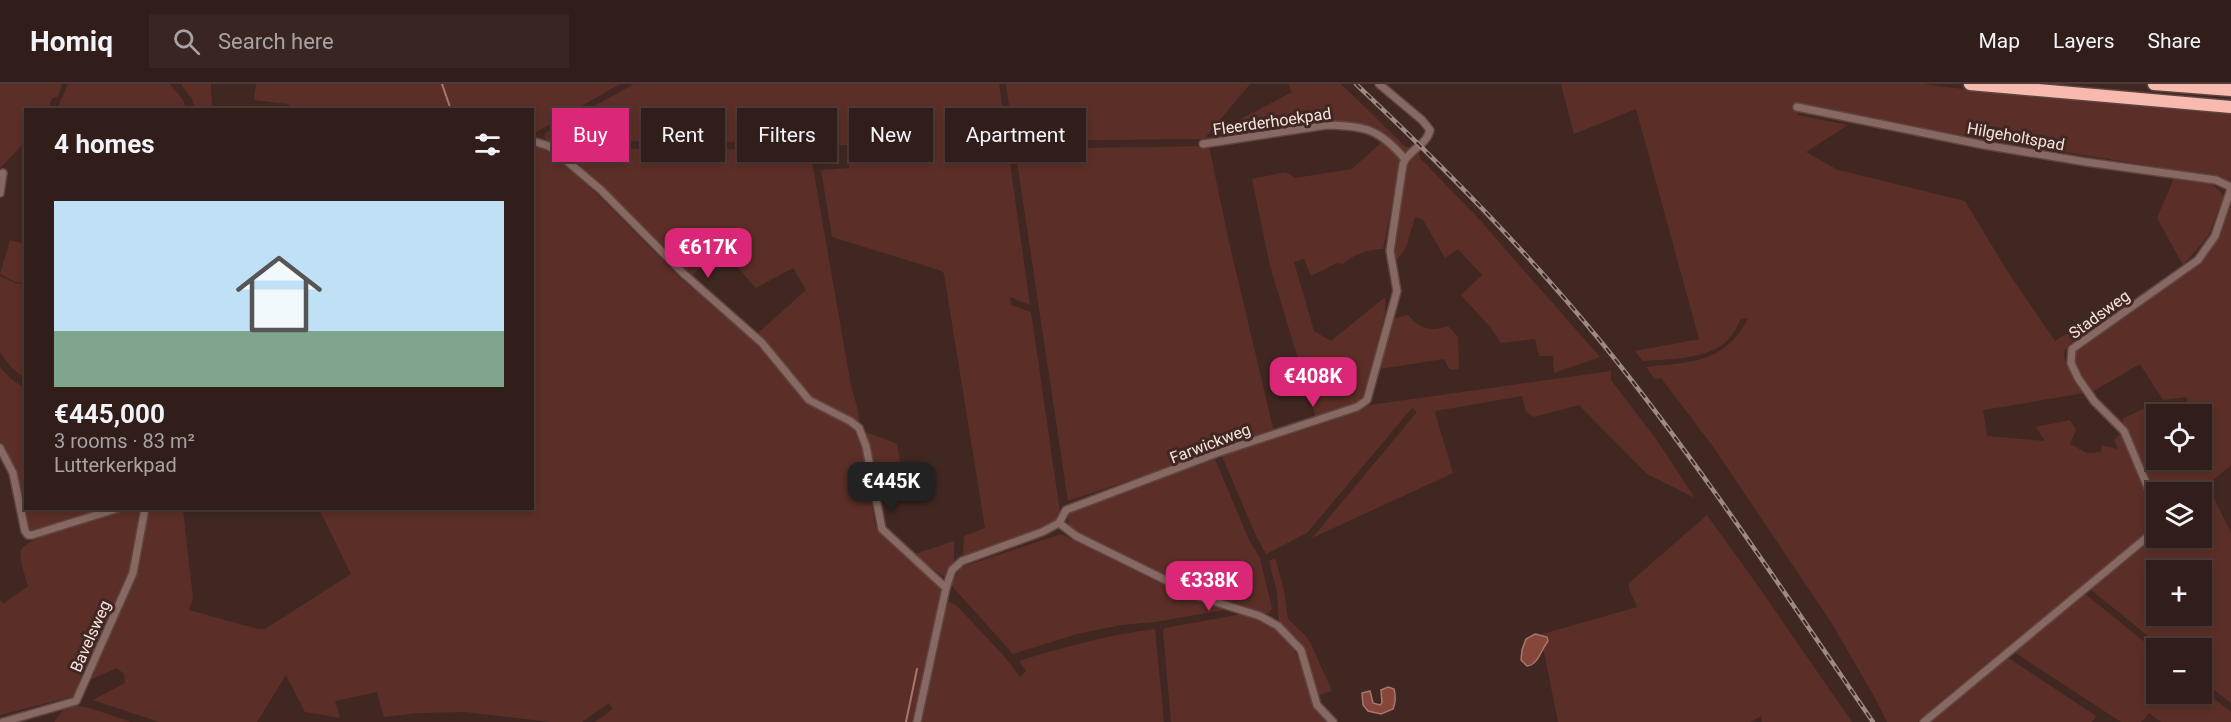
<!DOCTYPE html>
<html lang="en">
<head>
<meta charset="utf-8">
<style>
  body { margin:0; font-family:Roboto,sans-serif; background:#392623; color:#f1f3f6; height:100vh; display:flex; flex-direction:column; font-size:22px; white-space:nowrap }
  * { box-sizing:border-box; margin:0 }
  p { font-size:20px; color:#a8a2a2 }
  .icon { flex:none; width:33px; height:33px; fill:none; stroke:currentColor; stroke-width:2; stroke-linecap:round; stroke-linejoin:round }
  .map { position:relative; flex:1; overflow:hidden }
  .sheet { position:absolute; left:24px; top:24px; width:510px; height:402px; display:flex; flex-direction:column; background:#311d1a; border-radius:0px; box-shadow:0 3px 9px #0003,0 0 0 2px #4c3b39 }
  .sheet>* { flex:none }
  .hud { position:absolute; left:552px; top:24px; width:570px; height:54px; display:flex; gap:12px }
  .fabs { position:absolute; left:2146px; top:320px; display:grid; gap:12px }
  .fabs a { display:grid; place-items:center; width:66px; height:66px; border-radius:0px; background:#311d1a; box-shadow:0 3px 9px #0003,0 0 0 2px #4c3b39; font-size:30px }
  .price { position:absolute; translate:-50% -51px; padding:0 14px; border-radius:12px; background:#db2777; color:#fff; font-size:20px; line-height:39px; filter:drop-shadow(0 2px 3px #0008) }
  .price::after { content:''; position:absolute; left:50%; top:36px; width:18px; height:14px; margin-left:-9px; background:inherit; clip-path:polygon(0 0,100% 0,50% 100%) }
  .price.selected { background:#222; color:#fff }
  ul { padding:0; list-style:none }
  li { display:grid; align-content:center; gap:12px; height:318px; padding:0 30px }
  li+li { border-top:2px solid #4c3b39 }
  li span { display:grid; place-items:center; height:186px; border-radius:0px; color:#555 }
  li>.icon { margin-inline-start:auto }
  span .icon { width:108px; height:108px; fill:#fffc; stroke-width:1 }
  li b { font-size:26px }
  h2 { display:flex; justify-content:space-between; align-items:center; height:72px; padding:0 30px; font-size:26px }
  .pill { padding:0 21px; border-radius:0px; background:#311d1a; box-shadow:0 3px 9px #0003,0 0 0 2px #4c3b39; font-size:21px; line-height:54px }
  .pill.selected { background:#db2777; color:#fff }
  header { display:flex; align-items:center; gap:36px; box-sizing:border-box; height:84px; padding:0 30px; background:#311d1a; border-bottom:2px solid #4c3b39 }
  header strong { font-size:28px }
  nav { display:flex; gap:33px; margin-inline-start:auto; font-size:21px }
  .search { width:420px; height:54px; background:#392623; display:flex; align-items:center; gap:15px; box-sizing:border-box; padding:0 21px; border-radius:0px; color:#a8a2a2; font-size:22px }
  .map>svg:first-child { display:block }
  .green { fill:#5b2f27; fill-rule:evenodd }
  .water { fill:#87463a; stroke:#a9766c; stroke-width:1.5 }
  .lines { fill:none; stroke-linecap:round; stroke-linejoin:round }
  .stream { stroke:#a9766c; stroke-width:2 }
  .minor-casing { stroke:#5e4541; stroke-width:10 }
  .motorway-casing { stroke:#5e4541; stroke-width:15 }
  .minor { stroke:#876862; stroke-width:7 }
  .motorway { stroke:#f8baae; stroke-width:12 }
  .rail-casing { stroke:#9f8985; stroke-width:4.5 }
  .rail { stroke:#412722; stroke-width:2; stroke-dasharray:7; stroke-linecap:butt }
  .labels { text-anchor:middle; stroke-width:6; stroke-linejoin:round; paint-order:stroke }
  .street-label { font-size:16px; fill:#f7e5e2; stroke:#412722 }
</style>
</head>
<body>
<header>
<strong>Homiq</strong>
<div class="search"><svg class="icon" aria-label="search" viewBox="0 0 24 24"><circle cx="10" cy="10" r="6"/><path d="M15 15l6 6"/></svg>Search here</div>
<nav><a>Map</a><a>Layers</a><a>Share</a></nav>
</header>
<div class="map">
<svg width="2231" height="638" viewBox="0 0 2231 638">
  <rect width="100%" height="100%" fill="#412722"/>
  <g class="green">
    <path d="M0,0H62L58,13L52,14L48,25L26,26L25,58L0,84Z"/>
    <path d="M68,0H170L183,16L186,25H57Z"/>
    <path d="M181,0H211L212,25H195L192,15Z"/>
    <path d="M256,0H620L533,50L532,26L297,25L287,20L254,16Z"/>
    <path d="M634,0H999L1007,57L985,58L989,65H1008L1030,221L1010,213L1011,221L1031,228L1062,442L963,474L964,452L985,444L944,190L942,187L832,153L821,86L849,84L848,61H816L791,58L548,57L545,54V49Z"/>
    <path d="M1006,0H1250L1204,55L1014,57Z"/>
    <path d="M1288,0H1341L1406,63H1415L1406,69C1392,64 1383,47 1368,42C1329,30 1282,44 1243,50L1241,35L1292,8Z"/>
    <path d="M1561,0H1922L2013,11L2231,28V101L2220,94L2206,91L1931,46L1798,21V31L1848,41L1806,68L1838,86L1965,117L2006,185L2055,257L2105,225L2115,229C2104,236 2063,258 2064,271C2064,281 2080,301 2085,309L1983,326L1987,352L2045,357L2036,343L2070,336L2076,346L2070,360L2087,369L2101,368L2102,361L2118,365L2114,356L2120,349L2157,435V441L1918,638H1887L1875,614L1831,538L1712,361L1661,294L1655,295L1646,283C1691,278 1726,279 1748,234L1741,235C1738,241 1734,249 1729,255C1708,276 1669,275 1643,277L1635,267L1699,255L1636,25L1574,50Z"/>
    <path d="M1384,56L1401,75L1383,165C1371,165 1351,171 1343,180L1337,179L1311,192L1304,175L1294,178L1314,247L1331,257L1385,213V229L1363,317L1316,334L1270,182L1252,95L1286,88L1295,94L1352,85Z"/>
    <path d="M1209,62L1229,158L1274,348L1068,417L1015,65Z"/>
    <path d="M533,63L544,64L588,101L680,194L763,265L807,319L852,343L860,352L875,440L885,455L922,488L936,497L942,504L912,638H595L613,625L609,619L582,638H550L465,628L418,629L384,633L377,608L335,617L340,634L305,628L286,591L257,638H159L93,616L125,599L124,590L117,584L87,597L136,493L148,425H183L193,514L189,526L258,545H265L351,490L319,425L532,424Z"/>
    <path d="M556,64L810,66L851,302L858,326L859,338H856L811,313L757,250L806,206L793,184L756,204L721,165L690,193Z"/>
    <path d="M1418,66L1420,74L1477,133L1600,273L1554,289L1553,272H1539L1535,255L1501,259L1491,244L1461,211L1482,191L1458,165L1445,174L1423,136L1415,133L1405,166L1390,184L1406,80Z"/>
    <path d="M2174,94C2194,96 2213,94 2224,113L2208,152L2183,181L2157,134Z"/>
    <path d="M2231,117V381L2199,408H2157V416L2122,335L2143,325L2188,320L2186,313L2163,316L2140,280L2092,308L2073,279V269L2198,181L2215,157ZM2157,330H2202V375H2157Z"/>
    <path d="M10,156L25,160V199L15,198L0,190Z"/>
    <path d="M0,192L15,199L25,200V294L11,283L0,268Z"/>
    <path d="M1408,231C1420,245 1430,248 1448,242L1458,253L1459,285L1450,286L1444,275L1379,285L1391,235Z"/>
    <path d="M0,283L12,296L25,304L26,424L93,425V428L30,448L28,447L17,389L0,359Z"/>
    <path d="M1611,287V296L1656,355L1695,414L1647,390L1579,321L1534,333L1526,328L1522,312L1436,327L1435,329L1453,389L1312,454L1417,328L1412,324L1307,449L1266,470L1256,452L1222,372L1370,321Z"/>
    <path d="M866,348L897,360L904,401L890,403V410L876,412Z"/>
    <path d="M1215,375L1249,456L1260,474L1272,525L1268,530L1204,511L1070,445L1067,427Z"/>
    <path d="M2211,408L2231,449V619L2202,596V564H2163L2090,505L2157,452L2202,453V416ZM2157,486H2202V531H2157Z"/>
    <path d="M131,425H139C136,451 133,477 124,502C110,540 86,573 74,612L0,631V516L3,520L28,502C26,495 18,472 21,466C31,450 110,431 131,425Z"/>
    <path d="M1707,431L1758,502L1852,638H1762L1761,632L1751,638H1558L1543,563L1547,560L1539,551L1637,523L1629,505V499Z"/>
    <path d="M1061,450L1189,512L1225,526L1155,538L1121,541L1077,550L1013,570L951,501L960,485L965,482Z"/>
    <path d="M954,457V477L948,491L945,493L912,471Z"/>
    <path d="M1275,474L1284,506L1288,535L1305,551L1311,560L1332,607L1319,611C1307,575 1313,563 1279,540L1277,508L1269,477Z"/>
    <path d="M2084,509L2157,568V609H2202V605L2231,628V638H2161L2149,629L2141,638H2121L2014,568Z"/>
    <path d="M950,518L957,522L1004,572L1020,593L1026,587L1019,577C1064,563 1108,551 1155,545L1164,638H918L944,520Z"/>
    <path d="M1242,530C1250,532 1258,534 1265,537C1289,547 1301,578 1309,601C1314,615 1317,627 1327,638H1171L1163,547L1165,544Z"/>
    <path d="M2007,573L2096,632L2092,638H1928Z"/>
    <path d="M73,621L90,624L131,638H54L66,623Z"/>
  </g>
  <g class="water">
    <path d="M1535,550L1547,553L1548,557C1541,566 1538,581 1527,582L1521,576L1522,566L1526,555Z"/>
    <path d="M1388,603L1394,605C1396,613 1396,618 1393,625L1381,630L1368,627L1363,621L1362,609L1370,607L1373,619L1380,621L1382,619L1381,606Z"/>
  </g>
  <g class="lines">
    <g class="stream">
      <path d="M442,0L451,26"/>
      <path d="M906,638L917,585"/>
    </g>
    <defs>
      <g id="minor">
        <path d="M1797,23L1984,61L2086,78L2216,96L2231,103"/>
        <path d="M532,57L549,62L601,106L684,190L762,259L809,316L850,337L859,344L866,362L882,445L946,504"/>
        <path d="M1203,60L1327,41C1366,42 1379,45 1405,75"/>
        <path d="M0,109L3,89"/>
        <path d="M0,364L13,389L25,447L28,451H32L119,424"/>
        <path d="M2157,425L2124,347L2094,317L2078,294L2071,279L2072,265L2198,176L2215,152L2231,105"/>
        <path d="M1059,439L1076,452L1200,513L1260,532L1278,542L1301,566L1317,621L1333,638"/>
        <path d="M3,638L76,617L133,489L145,424"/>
        <path d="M917,638L946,504L952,486L962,477L1042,448L1059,439L1066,426L1217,369L1357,323L1367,316L1397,207L1390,167L1403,80C1408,66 1427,61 1430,46L1422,36L1379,0"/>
        <path d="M1924,638L2157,445"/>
      </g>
      <g id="motorway">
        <path d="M1970,0L2231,23"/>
        <path d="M2154,0L2231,6"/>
      </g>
    </defs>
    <use href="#minor" class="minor-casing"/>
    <use href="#motorway" class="motorway-casing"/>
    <use href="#minor" class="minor"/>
    <use href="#motorway" class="motorway"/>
    <defs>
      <path id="rail" d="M1356,0C1443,82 1527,167 1602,259C1700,380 1785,510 1873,638"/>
    </defs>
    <use href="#rail" class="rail-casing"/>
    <use href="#rail" class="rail"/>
  </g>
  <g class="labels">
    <g class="street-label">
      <text transform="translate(1272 37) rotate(-8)" y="6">Fleerderhoekpad</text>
      <text transform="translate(2016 52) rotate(10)" y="6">Hilgeholtspad</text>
      <text transform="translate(2099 230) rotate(-36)" y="6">Stadsweg</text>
      <text transform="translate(1210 359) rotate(-21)" y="6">Farwickweg</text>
      <text transform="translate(90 552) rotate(-66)" y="6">Bavelsweg</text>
    </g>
  </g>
</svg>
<div class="fabs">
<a><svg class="icon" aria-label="locate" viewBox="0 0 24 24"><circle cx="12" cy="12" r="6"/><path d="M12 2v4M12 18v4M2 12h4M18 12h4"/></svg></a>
<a><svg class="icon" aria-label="layers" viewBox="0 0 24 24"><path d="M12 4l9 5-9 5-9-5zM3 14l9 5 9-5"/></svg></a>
<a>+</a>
<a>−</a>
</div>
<b class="price" style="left:708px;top:195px">€617K</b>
<b class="price" style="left:1313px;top:324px">€408K</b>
<b class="price selected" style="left:891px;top:429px">€445K</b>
<b class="price" style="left:1209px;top:528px">€338K</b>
<div class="hud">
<a class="pill selected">Buy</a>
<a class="pill">Rent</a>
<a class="pill">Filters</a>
<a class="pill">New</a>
<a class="pill">Apartment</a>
</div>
<section class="sheet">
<h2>4 homes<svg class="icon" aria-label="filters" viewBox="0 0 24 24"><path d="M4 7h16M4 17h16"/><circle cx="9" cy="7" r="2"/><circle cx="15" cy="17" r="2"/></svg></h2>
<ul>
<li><span style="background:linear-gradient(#bfe0f5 70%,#7fa58c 0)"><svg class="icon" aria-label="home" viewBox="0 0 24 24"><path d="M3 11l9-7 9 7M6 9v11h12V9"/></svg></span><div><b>€445,000</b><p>3 rooms · 83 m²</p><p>Lutterkerkpad</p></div></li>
</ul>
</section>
</div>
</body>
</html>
